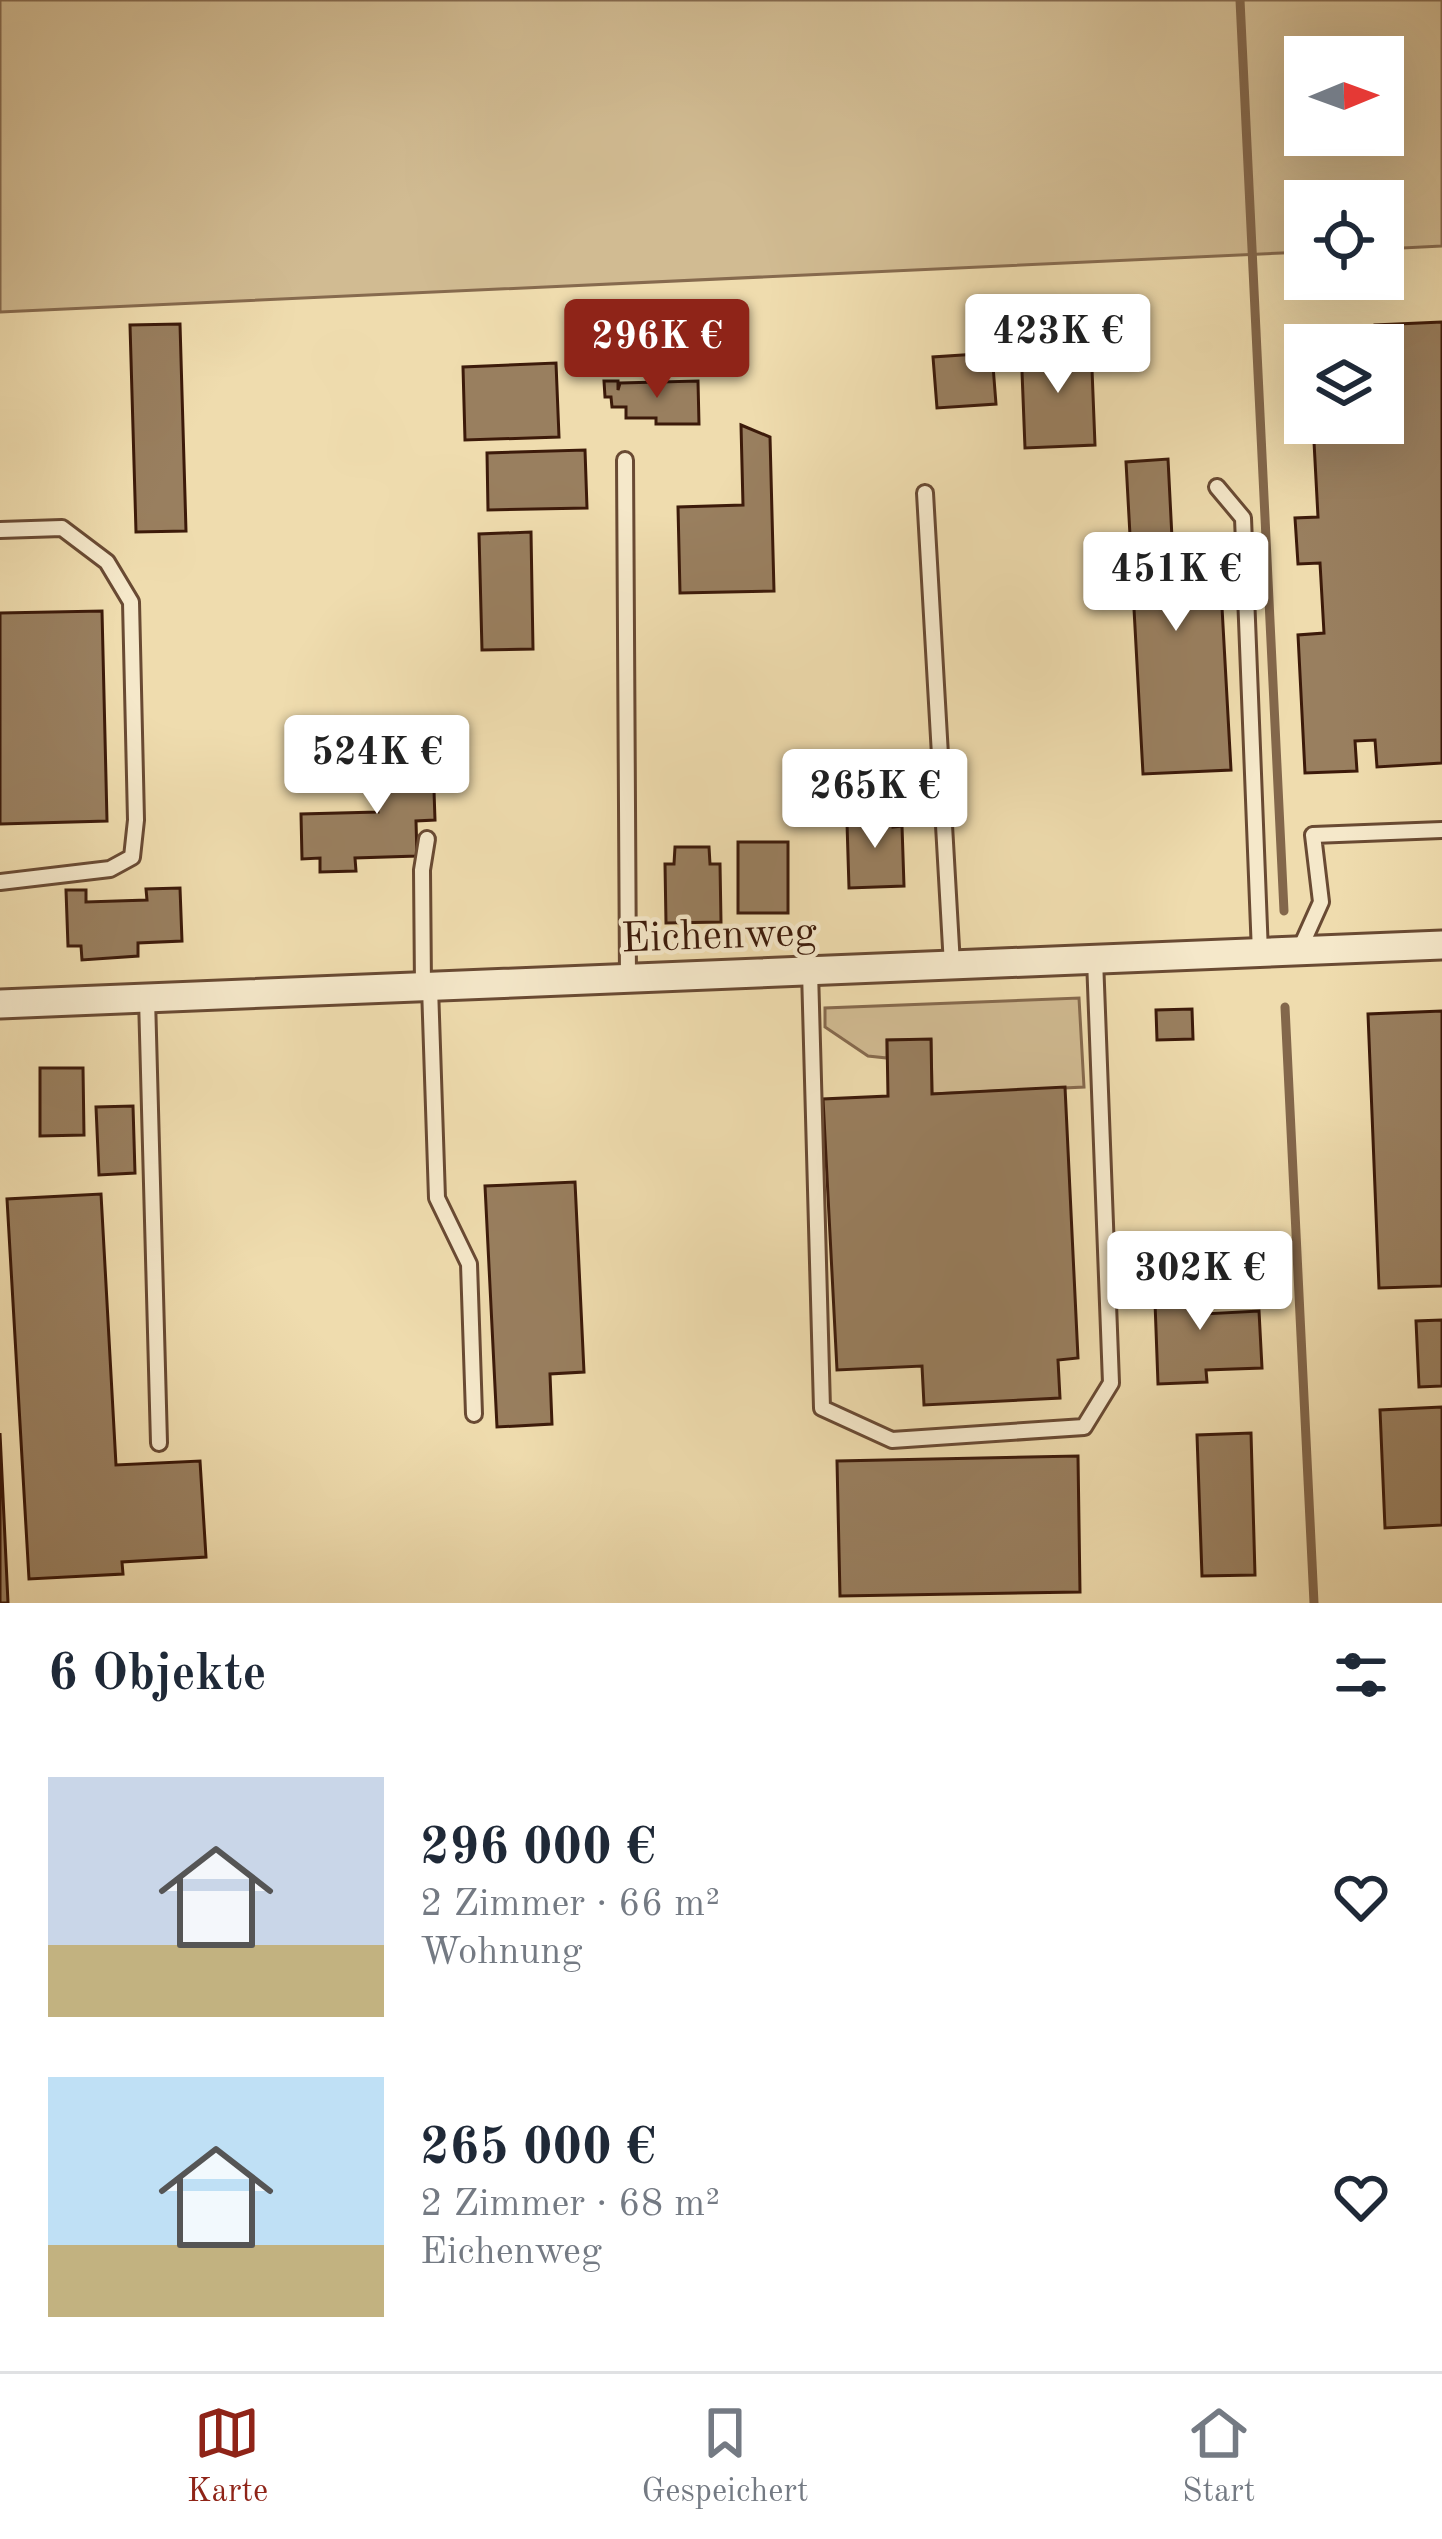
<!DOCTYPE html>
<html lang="de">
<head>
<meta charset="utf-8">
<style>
  body { margin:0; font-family:"Old Standard TT",serif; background:#f2f2f3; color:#1f2937; height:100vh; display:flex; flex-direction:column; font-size:45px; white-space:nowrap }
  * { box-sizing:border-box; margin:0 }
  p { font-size:39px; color:#747a83 }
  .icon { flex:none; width:66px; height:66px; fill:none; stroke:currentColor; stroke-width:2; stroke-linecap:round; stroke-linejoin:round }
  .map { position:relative; height:1603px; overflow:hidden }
  .sheet { display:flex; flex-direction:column; background:#fff; flex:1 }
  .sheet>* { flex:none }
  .needle { width:78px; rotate:89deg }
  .fabs { position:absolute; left:1284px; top:36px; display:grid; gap:24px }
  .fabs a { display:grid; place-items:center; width:120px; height:120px; border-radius:0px; background:#fff; box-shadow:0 12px 48px #0002; font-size:60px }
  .price { position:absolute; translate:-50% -102px; padding:0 27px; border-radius:12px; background:#fff; color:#222; font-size:39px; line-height:78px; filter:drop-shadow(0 3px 6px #0008) }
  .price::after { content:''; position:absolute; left:50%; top:72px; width:36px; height:27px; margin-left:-18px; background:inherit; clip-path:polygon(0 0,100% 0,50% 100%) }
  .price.current { background:#8f2418; color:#fff }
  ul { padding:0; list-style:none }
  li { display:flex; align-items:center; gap:36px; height:300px; padding:0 48px }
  li span { display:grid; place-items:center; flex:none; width:336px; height:240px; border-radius:0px; color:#555 }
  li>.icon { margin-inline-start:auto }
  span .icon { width:144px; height:144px; fill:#fffc; stroke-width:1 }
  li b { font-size:51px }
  h2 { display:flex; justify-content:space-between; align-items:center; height:144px; padding:0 48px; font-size:51px }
  .dock { display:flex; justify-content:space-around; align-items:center; height:168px; border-top:3px solid #e0e1e3; background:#fff; font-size:33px; color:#747a83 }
  .dock a { display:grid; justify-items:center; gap:6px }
  .dock .current { color:#8f2418 }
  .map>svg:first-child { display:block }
  .green { fill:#d1bb92; stroke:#866a4e; stroke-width:3; fill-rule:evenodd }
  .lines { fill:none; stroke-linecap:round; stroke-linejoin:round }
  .stream { stroke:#83674b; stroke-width:9 }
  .building { fill:#997f5f; stroke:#3c1a0a; stroke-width:3 }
  .service-casing { stroke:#694a33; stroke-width:20 }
  .minor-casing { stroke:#694a33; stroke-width:33 }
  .service { stroke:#f5e8ca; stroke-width:14 }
  .minor { stroke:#f5e8ca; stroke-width:27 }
  .labels { text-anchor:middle; stroke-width:9; stroke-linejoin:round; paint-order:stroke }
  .street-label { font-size:42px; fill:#3c1a0a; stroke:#f5e8ca }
</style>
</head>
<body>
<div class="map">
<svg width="1442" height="1603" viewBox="0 0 1442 1603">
  <rect width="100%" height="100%" fill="#efdcae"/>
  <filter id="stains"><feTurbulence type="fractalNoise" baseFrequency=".00167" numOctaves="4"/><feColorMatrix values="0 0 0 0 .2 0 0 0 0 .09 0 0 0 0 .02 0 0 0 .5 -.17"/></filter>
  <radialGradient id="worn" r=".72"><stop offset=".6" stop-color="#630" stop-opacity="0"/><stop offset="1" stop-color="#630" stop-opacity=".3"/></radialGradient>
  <g class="green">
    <path d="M0,0H1442V246L1383,249V201H1305V252L0,312ZM1305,57H1383V135H1305Z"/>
    <path d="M1079,998L1084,1087L932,1094L931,1040H887V1058L868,1056L825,1027V1008Z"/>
  </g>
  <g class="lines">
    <g class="stream">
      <path d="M1240,0L1284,911"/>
      <path d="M1285,1007L1314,1603"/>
    </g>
  </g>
  <g class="building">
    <path d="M1442,322V763L1377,767L1375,740L1355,741L1357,771L1305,773L1298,635L1324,633L1320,563L1298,564L1295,518L1318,517L1313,423H1383V345H1376L1375,325Z"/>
    <path d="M180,324L186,531L136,532L130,325Z"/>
    <path d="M1091,344L1095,445L1025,448L1021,346Z"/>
    <path d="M992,353L996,404L937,408L933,357Z"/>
    <path d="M556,363L559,437L465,440L463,367Z"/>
    <path d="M604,381H618V390L620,383L698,381L699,424H656V418H626V407H612L611,397H605Z"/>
    <path d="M741,425L770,437L774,591L680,593L678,507L743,505Z"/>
    <path d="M585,450L587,508L488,510L487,453Z"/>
    <path d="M1168,459L1172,538L1218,535L1231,770L1143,774L1126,462Z"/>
    <path d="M531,532L533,649L482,650L479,534Z"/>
    <path d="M102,611L107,821L0,824V613Z"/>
    <path d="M432,731L435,820L416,821L417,856L355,858L356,871L320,872V858L302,859L301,814L378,812V778H408L407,732Z"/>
    <path d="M892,811L893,827L902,826L904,886L849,888L847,823H855V812Z"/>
    <rect x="738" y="842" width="50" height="71"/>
    <path d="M675,847H709L710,864H720L721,922L666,923L665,864H674Z"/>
    <path d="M180,888L182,941L138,943V956L82,960L81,946H68L66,890H86V902L147,900L146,889Z"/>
    <path d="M1192,1009L1193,1039L1157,1040L1156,1010Z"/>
    <path d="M1442,1011V1286L1379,1288L1368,1014Z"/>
    <path d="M931,1039L932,1094L1065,1087L1078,1358L1058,1360L1060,1398L924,1405L922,1366L837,1370L823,1099L888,1096L887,1040Z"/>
    <path d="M40,1068H83L84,1135L40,1136Z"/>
    <path d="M133,1106L135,1173L99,1175L96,1107Z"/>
    <path d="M575,1182L584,1372L550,1374L552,1424L497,1427L485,1186Z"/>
    <path d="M101,1194L116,1465L200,1461L206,1557L122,1562L123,1574L29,1579L7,1199Z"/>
    <path d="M1203,1273L1204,1314L1259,1311L1262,1368L1206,1370L1207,1382L1158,1384L1154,1275Z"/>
    <path d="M1442,1320V1386L1419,1387L1416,1321Z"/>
    <path d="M1442,1407V1525L1385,1528L1380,1410Z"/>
    <path d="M0,1433L8,1603H0Z"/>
    <path d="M1251,1433L1255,1575L1202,1576L1197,1435Z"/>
    <path d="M1078,1456L1080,1592L840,1596L837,1461Z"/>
  </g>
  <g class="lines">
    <defs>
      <g id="service">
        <path d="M625,460L628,979"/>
        <path d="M1217,487L1243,518L1260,953"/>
        <path d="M925,493L952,965"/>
        <path d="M0,530L62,528L107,562L131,602L136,820L132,857L110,869L0,882"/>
        <path d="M1299,951L1321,902L1313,835L1442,830"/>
        <path d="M810,971L822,1408L892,1440L1084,1427L1111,1383L1095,959"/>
        <path d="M423,987L422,870L427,839"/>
        <path d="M430,987L437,1198L469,1264L474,1414"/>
        <path d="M147,998L159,1443"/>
      </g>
      <path id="minor" d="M0,1004L1442,945"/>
    </defs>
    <use href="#service" class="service-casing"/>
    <use href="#minor" class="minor-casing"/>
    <use href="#service" class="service"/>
    <use href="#minor" class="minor"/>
  </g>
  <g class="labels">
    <g class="street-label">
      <text transform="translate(719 933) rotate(-2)" y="15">Eichenweg</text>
    </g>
  </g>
  <rect width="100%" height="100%" filter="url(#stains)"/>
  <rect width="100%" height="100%" fill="url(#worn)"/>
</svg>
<div class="fabs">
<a><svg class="needle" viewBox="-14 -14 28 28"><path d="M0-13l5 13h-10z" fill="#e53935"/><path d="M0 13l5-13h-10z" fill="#747a83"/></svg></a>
<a><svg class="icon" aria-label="locate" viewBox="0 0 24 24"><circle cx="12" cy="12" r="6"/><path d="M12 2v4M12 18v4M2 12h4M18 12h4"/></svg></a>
<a><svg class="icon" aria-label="layers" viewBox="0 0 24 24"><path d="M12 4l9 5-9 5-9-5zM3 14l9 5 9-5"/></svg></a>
</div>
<b class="price" style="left:1058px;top:396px">423K €</b>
<b class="price current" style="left:657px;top:401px">296K €</b>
<b class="price" style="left:1176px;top:634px">451K €</b>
<b class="price" style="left:377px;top:817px">524K €</b>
<b class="price" style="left:875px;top:851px">265K €</b>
<b class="price" style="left:1200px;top:1333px">302K €</b>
</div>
<section class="sheet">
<h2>6 Objekte<svg class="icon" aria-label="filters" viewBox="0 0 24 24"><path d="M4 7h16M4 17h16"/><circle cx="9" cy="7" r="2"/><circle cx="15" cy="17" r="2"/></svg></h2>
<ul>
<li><span style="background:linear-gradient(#c9d6e8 70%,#c2b280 0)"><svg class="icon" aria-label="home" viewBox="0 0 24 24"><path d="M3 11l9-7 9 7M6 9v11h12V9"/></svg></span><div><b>296 000 €</b><p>2 Zimmer · 66 m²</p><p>Wohnung</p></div><svg class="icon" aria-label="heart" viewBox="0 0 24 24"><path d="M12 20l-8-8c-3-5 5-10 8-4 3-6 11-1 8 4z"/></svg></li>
<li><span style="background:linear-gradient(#bfe0f5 70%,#c2b280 0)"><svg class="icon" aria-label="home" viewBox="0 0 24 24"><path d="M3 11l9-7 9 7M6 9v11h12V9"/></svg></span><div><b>265 000 €</b><p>2 Zimmer · 68 m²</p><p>Eichenweg</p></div><svg class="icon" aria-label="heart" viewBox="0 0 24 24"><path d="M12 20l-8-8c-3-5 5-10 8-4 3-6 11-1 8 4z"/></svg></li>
</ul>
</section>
<nav class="dock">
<a class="current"><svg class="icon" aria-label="map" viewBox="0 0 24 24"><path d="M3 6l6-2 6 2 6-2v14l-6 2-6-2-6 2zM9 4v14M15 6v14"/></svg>Karte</a>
<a><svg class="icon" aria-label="saved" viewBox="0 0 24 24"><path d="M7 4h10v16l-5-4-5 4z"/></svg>Gespeichert</a>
<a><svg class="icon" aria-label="home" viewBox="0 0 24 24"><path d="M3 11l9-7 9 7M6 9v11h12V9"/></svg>Start</a>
</nav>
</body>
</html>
